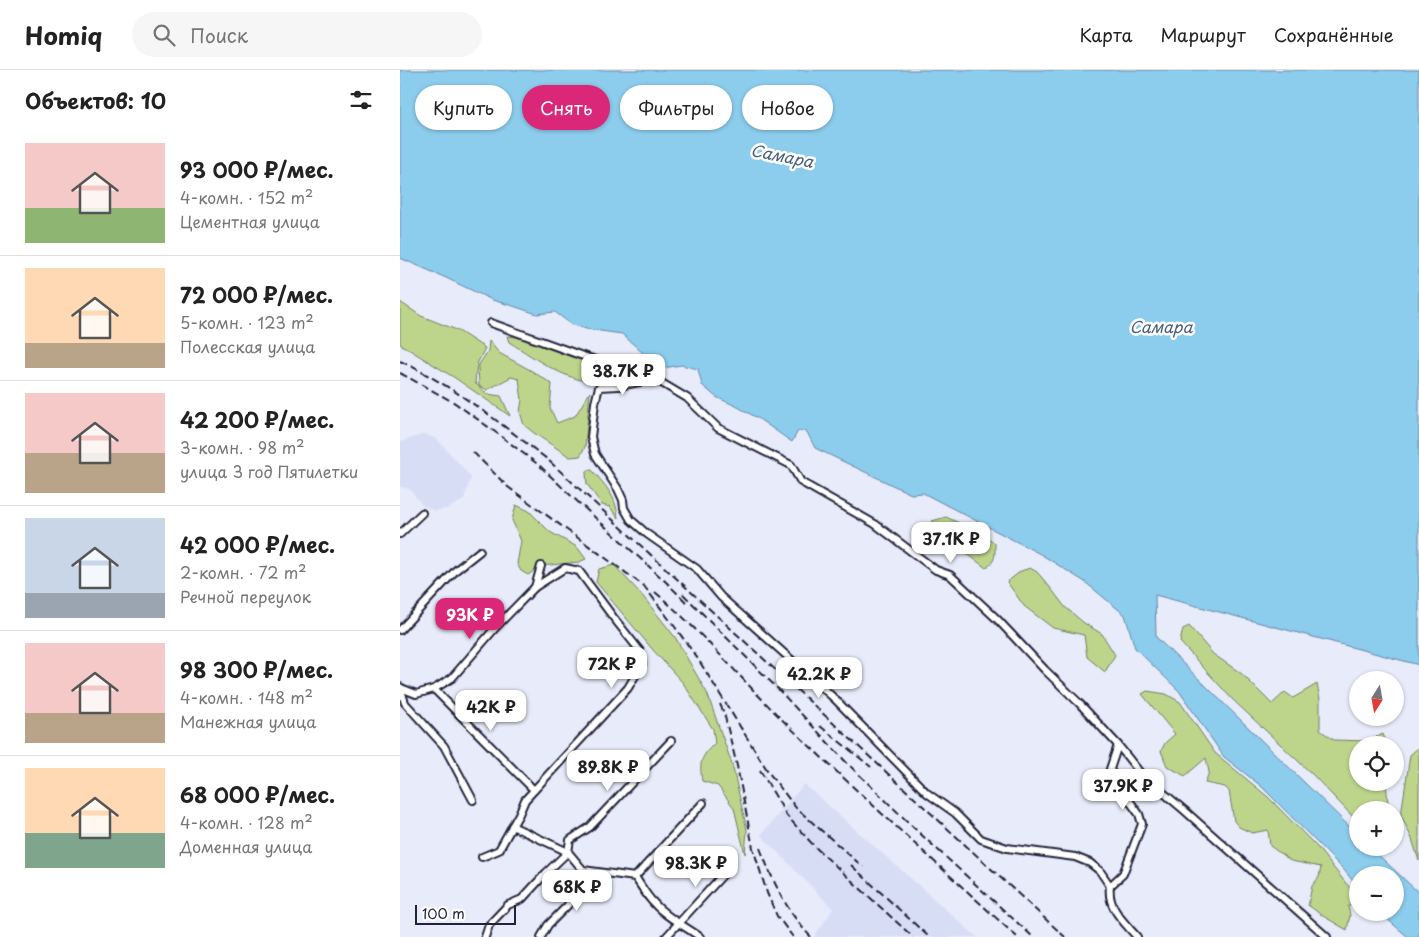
<!DOCTYPE html>
<html lang="ru">
<head>
<meta charset="utf-8">
<style>
  body { margin:0; font-family:"Playpen Sans",sans-serif; background:#f6f6f6; color:#222; height:100vh; display:flex; flex-direction:column; font-size:19px; white-space:nowrap }
  * { box-sizing:border-box; margin:0 }
  p { font-size:16px; color:#767676 }
  .icon { flex:none; width:28px; height:28px; fill:none; stroke:currentColor; stroke-width:2; stroke-linecap:round; stroke-linejoin:round }
  .map { position:relative; flex:1; overflow:hidden }
  .panel { display:flex; flex-direction:column; background:#fff; width:400px }
  .panel>* { flex:none }
  .guide { position:absolute; left:15px; top:15px; width:475px; height:45px; display:flex; gap:10px }
  .needle { width:32px; rotate:191deg }
  .fabs { position:absolute; left:949px; top:601px; display:grid; gap:10px }
  .fabs a { display:grid; place-items:center; width:55px; height:55px; border-radius:50%; background:#fff; box-shadow:0 1px 4px #0004; font-size:25px }
  .scale { position:absolute; left:15px; bottom:12px; width:101px; box-sizing:border-box; padding-left:5px; border:2px solid #22223b; border-top:0; font-size:14px; line-height:18px; white-space:nowrap; color:#22223b; -webkit-text-stroke:4px #fff; paint-order:stroke }
  .price { position:absolute; translate:-50% -42px; padding:0 11px; border-radius:10px; background:#fff; color:#222; font-size:16px; line-height:32px; filter:drop-shadow(0 1px 2px #0008) }
  .price::after { content:''; position:absolute; left:50%; top:30px; width:15px; height:11px; margin-left:-8px; background:inherit; clip-path:polygon(0 0,100% 0,50% 100%) }
  .price.on { background:#db2777; color:#fff }
  ul { padding:0; list-style:none }
  li { display:flex; align-items:center; gap:15px; height:125px; padding:0 25px }
  li+li { border-top:1px solid #e0e0e0 }
  li span { display:grid; place-items:center; flex:none; width:140px; height:100px; border-radius:0px; color:#555 }
  li>.icon { margin-inline-start:auto }
  span .icon { width:60px; height:60px; fill:#fffc; stroke-width:1 }
  li b { font-size:21px }
  h2 { display:flex; justify-content:space-between; align-items:center; height:60px; padding:0 25px; font-size:21px }
  .pill { padding:0 18px; border-radius:22px; background:#fff; box-shadow:0 1px 4px #0004; font-size:18px; line-height:45px }
  .pill.on { background:#db2777; color:#fff }
  header { display:flex; align-items:center; gap:30px; box-sizing:border-box; height:70px; padding:0 25px; background:#fff; border-bottom:1px solid #e0e0e0 }
  header strong { font-size:24px }
  nav { display:flex; gap:28px; margin-inline-start:auto; font-size:18px }
  .search { width:350px; height:45px; background:#f6f6f6; display:flex; align-items:center; gap:12px; box-sizing:border-box; padding:0 18px; border-radius:28px; color:#767676; font-size:19px }
  main { display:flex; flex:1; min-height:0 }
  .map>svg:first-child { display:block }
  .built { fill:#d8ddf6 }
  .green { fill:#bdd58b; stroke:#707c63 }
  .water { fill:#8ccced; stroke:#6288a6 }
  .lines { fill:none; stroke-linecap:round; stroke-linejoin:round }
  .minor-casing { stroke:#22223b; stroke-width:10 }
  .minor { stroke:#fff; stroke-width:6 }
  .rail { stroke:#22223b; stroke-width:2; stroke-dasharray:8 4; stroke-linecap:butt }
  .labels { text-anchor:middle; stroke-width:5; stroke-linejoin:round; paint-order:stroke }
  .water-label { font-size:16px; font-style:italic; fill:#475e79; stroke:#fff }
</style>
</head>
<body>
<header>
<strong>Homiq</strong>
<div class="search"><svg class="icon" aria-label="search" viewBox="0 0 24 24"><circle cx="10" cy="10" r="6"/><path d="M15 15l6 6"/></svg>Поиск</div>
<nav><a>Карта</a><a>Маршрут</a><a>Сохранённые</a></nav>
</header>
<main>
<section class="panel">
<h2>Объектов: 10<svg class="icon" aria-label="filters" viewBox="0 0 24 24"><path d="M4 7h16M4 17h16"/><circle cx="9" cy="7" r="2"/><circle cx="15" cy="17" r="2"/></svg></h2>
<ul>
<li><span style="background:linear-gradient(#f6c9c9 65%,#8fb573 0)"><svg class="icon" aria-label="home" viewBox="0 0 24 24"><path d="M3 11l9-7 9 7M6 9v11h12V9"/></svg></span><div><b>93 000 ₽/мес.</b><p>4-комн. · 152 m²</p><p>Цементная улица</p></div></li>
<li><span style="background:linear-gradient(#ffd9b3 75%,#b9a48a 0)"><svg class="icon" aria-label="home" viewBox="0 0 24 24"><path d="M3 11l9-7 9 7M6 9v11h12V9"/></svg></span><div><b>72 000 ₽/мес.</b><p>5-комн. · 123 m²</p><p>Полесская улица</p></div></li>
<li><span style="background:linear-gradient(#f6c9c9 60%,#b9a48a 0)"><svg class="icon" aria-label="home" viewBox="0 0 24 24"><path d="M3 11l9-7 9 7M6 9v11h12V9"/></svg></span><div><b>42 200 ₽/мес.</b><p>3-комн. · 98 m²</p><p>улица 3 год Пятилетки</p></div></li>
<li><span style="background:linear-gradient(#c9d6e8 75%,#9aa5b1 0)"><svg class="icon" aria-label="home" viewBox="0 0 24 24"><path d="M3 11l9-7 9 7M6 9v11h12V9"/></svg></span><div><b>42 000 ₽/мес.</b><p>2-комн. · 72 m²</p><p>Речной переулок</p></div></li>
<li><span style="background:linear-gradient(#f6c9c9 70%,#b9a48a 0)"><svg class="icon" aria-label="home" viewBox="0 0 24 24"><path d="M3 11l9-7 9 7M6 9v11h12V9"/></svg></span><div><b>98 300 ₽/мес.</b><p>4-комн. · 148 m²</p><p>Манежная улица</p></div></li>
<li><span style="background:linear-gradient(#ffd9b3 65%,#7fa58c 0)"><svg class="icon" aria-label="home" viewBox="0 0 24 24"><path d="M3 11l9-7 9 7M6 9v11h12V9"/></svg></span><div><b>68 000 ₽/мес.</b><p>4-комн. · 128 m²</p><p>Доменная улица</p></div></li>
</ul>
</section>
<div class="map">
<svg width="1019" height="867" viewBox="0 0 1019 867">
  <rect width="100%" height="100%" fill="#e8ebfa"/>
  <filter id="ink" filterUnits="userSpaceOnUse"><feTurbulence type="fractalNoise" baseFrequency=".02" numOctaves="2"/><feDisplacementMap in="SourceGraphic" scale="10" xChannelSelector="R" yChannelSelector="G"/><feConvolveMatrix kernelMatrix="1 2 1 2 8 2 1 2 1" color-interpolation-filters="sRGB"/></filter>
  <g filter="url(#ink)">
    <g class="built">
      <path d="M24,364L37,369L71,407L64,430L48,438L35,441L22,435L10,419L0,417V372Z"/>
      <path d="M404,714L577,867H414L433,839L361,765Z"/>
    </g>
    <g class="green">
      <path d="M0,232L21,246L57,260L85,278L77,294L75,313L87,324L101,326L110,346L55,308L0,274Z"/>
      <path d="M107,266L116,267L172,287L198,294L232,308L229,309C221,310 213,312 205,313C169,314 138,290 109,272Z"/>
      <path d="M89,271L99,283L132,301L152,314L150,338L157,353L175,346L190,322L185,377L180,386L170,387L134,363L124,355L120,342L122,330L119,309L111,307L87,320L79,316L78,296L88,281Z"/>
      <path d="M188,400H192C205,415 217,427 218,448L210,437L202,435L187,414L186,404Z"/>
      <path d="M116,435L129,441L150,462L177,477L186,489L179,492L141,496L128,505L121,501L117,494L121,471L112,450Z"/>
      <path d="M546,447L581,463L595,473C595,485 596,491 586,498L545,467L532,451Z"/>
      <path d="M214,495L241,524L275,567L307,623L332,694L347,760L345,784L334,738L318,716L302,711C299,691 301,687 315,673L313,659L283,613L253,580L196,512L199,499Z"/>
      <path d="M630,498L637,502L649,516L665,537L684,553L702,564L715,585L705,602L687,587L684,565L653,558L624,536L607,512L621,501Z"/>
      <path d="M789,556L813,584L842,604L872,634L885,622L893,628L917,614L920,629V660L934,670L967,671L983,664L987,675H958V712L986,713L988,732L985,740H958L957,751L956,750L913,705L832,629L780,572L783,559Z"/>
      <path d="M747,621L766,624L780,632L815,683L868,727L917,777L957,827V834L948,836L950,845L947,860L923,846L908,835L912,816L919,807L921,797L891,791L870,776L868,760L852,763L839,757L834,751L829,721L825,717L805,713L809,702L806,688L785,706L767,696L761,681L765,673L775,664L742,624Z"/>
      <path d="M1019,677V791L1012,769L1001,745L1010,685Z"/>
    </g>
    <path class="water" d="M0,0H1019V595L755,525L756,567L957,764L958,778H971L1019,823V867H1008L980,843L995,842V805H958L957,816L944,800L861,716L824,687L779,621L735,578L725,545L685,512L642,485L523,423L511,424L415,378L407,362L398,361L392,372L359,349L336,336L316,327L302,315L298,299L281,295L264,298L245,285L222,264L186,259L171,254L155,242L137,244L113,236L92,230L44,207L0,188Z"/>
    <g class="lines">
      <defs>
        <g id="minor">
          <path d="M91,253L180,285L208,294L245,311L260,312L287,328L318,358L391,395L401,412L475,454L536,500L550,505L598,550L645,600L680,634L718,675L741,704L784,740L927,867"/>
          <path d="M245,311L218,316L199,317L195,333L191,367L195,384L218,419L223,430L224,438L231,450L247,464L297,499L321,527L435,629L527,723L555,743L581,769L607,778L675,787L690,793L700,801L710,816C707,838 724,852 737,867"/>
          <path d="M0,464L22,443"/>
          <path d="M0,560L56,500L80,481"/>
          <path d="M0,617L5,633L44,676L73,730"/>
          <path d="M1,618L16,624L34,619L52,608L96,557L135,517L141,496"/>
          <path d="M34,619L134,720"/>
          <path d="M112,756L168,782L183,800L235,807C240,814 245,823 251,830C264,846 283,855 300,867"/>
          <path d="M82,787L99,780L119,744L125,730L228,618L242,594L240,581L213,547L179,501L165,498L135,517"/>
          <path d="M235,807L303,733"/>
          <path d="M710,816L723,804L742,754L739,744L718,715L710,699L718,675"/>
          <path d="M85,867L89,855L108,835L122,829L146,803L168,782L170,770L190,757L271,671"/>
          <path d="M141,867L148,855L168,835L183,800"/>
          <path d="M266,867L330,797"/>
        </g>
      </defs>
      <use href="#minor" class="minor-casing"/>
      <use href="#minor" class="minor"/>
      <g class="rail">
        <path d="M0,291C54,316 100,353 147,389L665,867"/>
        <path d="M0,303L55,333L98,364L140,396L167,422L265,511L286,532"/>
        <path d="M73,382L108,417L244,516L275,557L298,589L369,703L396,738L463,797"/>
        <path d="M255,522C306,565 348,618 397,664C469,733 543,799 617,867"/>
        <path d="M283,524L378,619L446,692L514,758L633,867"/>
        <path d="M320,634L324,643L337,696L353,778L367,823L377,846L393,867"/>
        <path d="M420,656L471,697"/>
        <path d="M360,700L387,746L415,777L513,867"/>
        <path d="M360,778C373,811 386,841 411,867"/>
        <path d="M451,795L529,867"/>
      </g>
    </g>
  </g>
  <g class="labels">
    <g class="water-label">
      <text transform="translate(382 86) rotate(11)" y="6">Самара</text>
      <text x="761" y="263">Самара</text>
    </g>
  </g>
</svg>
<div class="fabs">
<a><svg class="needle" viewBox="-14 -14 28 28"><path d="M0-13l5 13h-10z" fill="#e53935"/><path d="M0 13l5-13h-10z" fill="#767676"/></svg></a>
<a><svg class="icon" aria-label="locate" viewBox="0 0 24 24"><circle cx="12" cy="12" r="6"/><path d="M12 2v4M12 18v4M2 12h4M18 12h4"/></svg></a>
<a>+</a>
<a>−</a>
</div>
<div class="scale">100 m</div>
<b class="price" style="left:223px;top:326px">38.7K ₽</b>
<b class="price" style="left:551px;top:494px">37.1K ₽</b>
<b class="price on" style="left:70px;top:570px">93K ₽</b>
<b class="price" style="left:212px;top:619px">72K ₽</b>
<b class="price" style="left:419px;top:629px">42.2K ₽</b>
<b class="price" style="left:91px;top:662px">42K ₽</b>
<b class="price" style="left:208px;top:722px">89.8K ₽</b>
<b class="price" style="left:723px;top:741px">37.9K ₽</b>
<b class="price" style="left:296px;top:818px">98.3K ₽</b>
<b class="price" style="left:177px;top:842px">68K ₽</b>
<div class="guide">
<a class="pill">Купить</a>
<a class="pill on">Снять</a>
<a class="pill">Фильтры</a>
<a class="pill">Новое</a>
</div>
</div>
</main>
</body>
</html>
